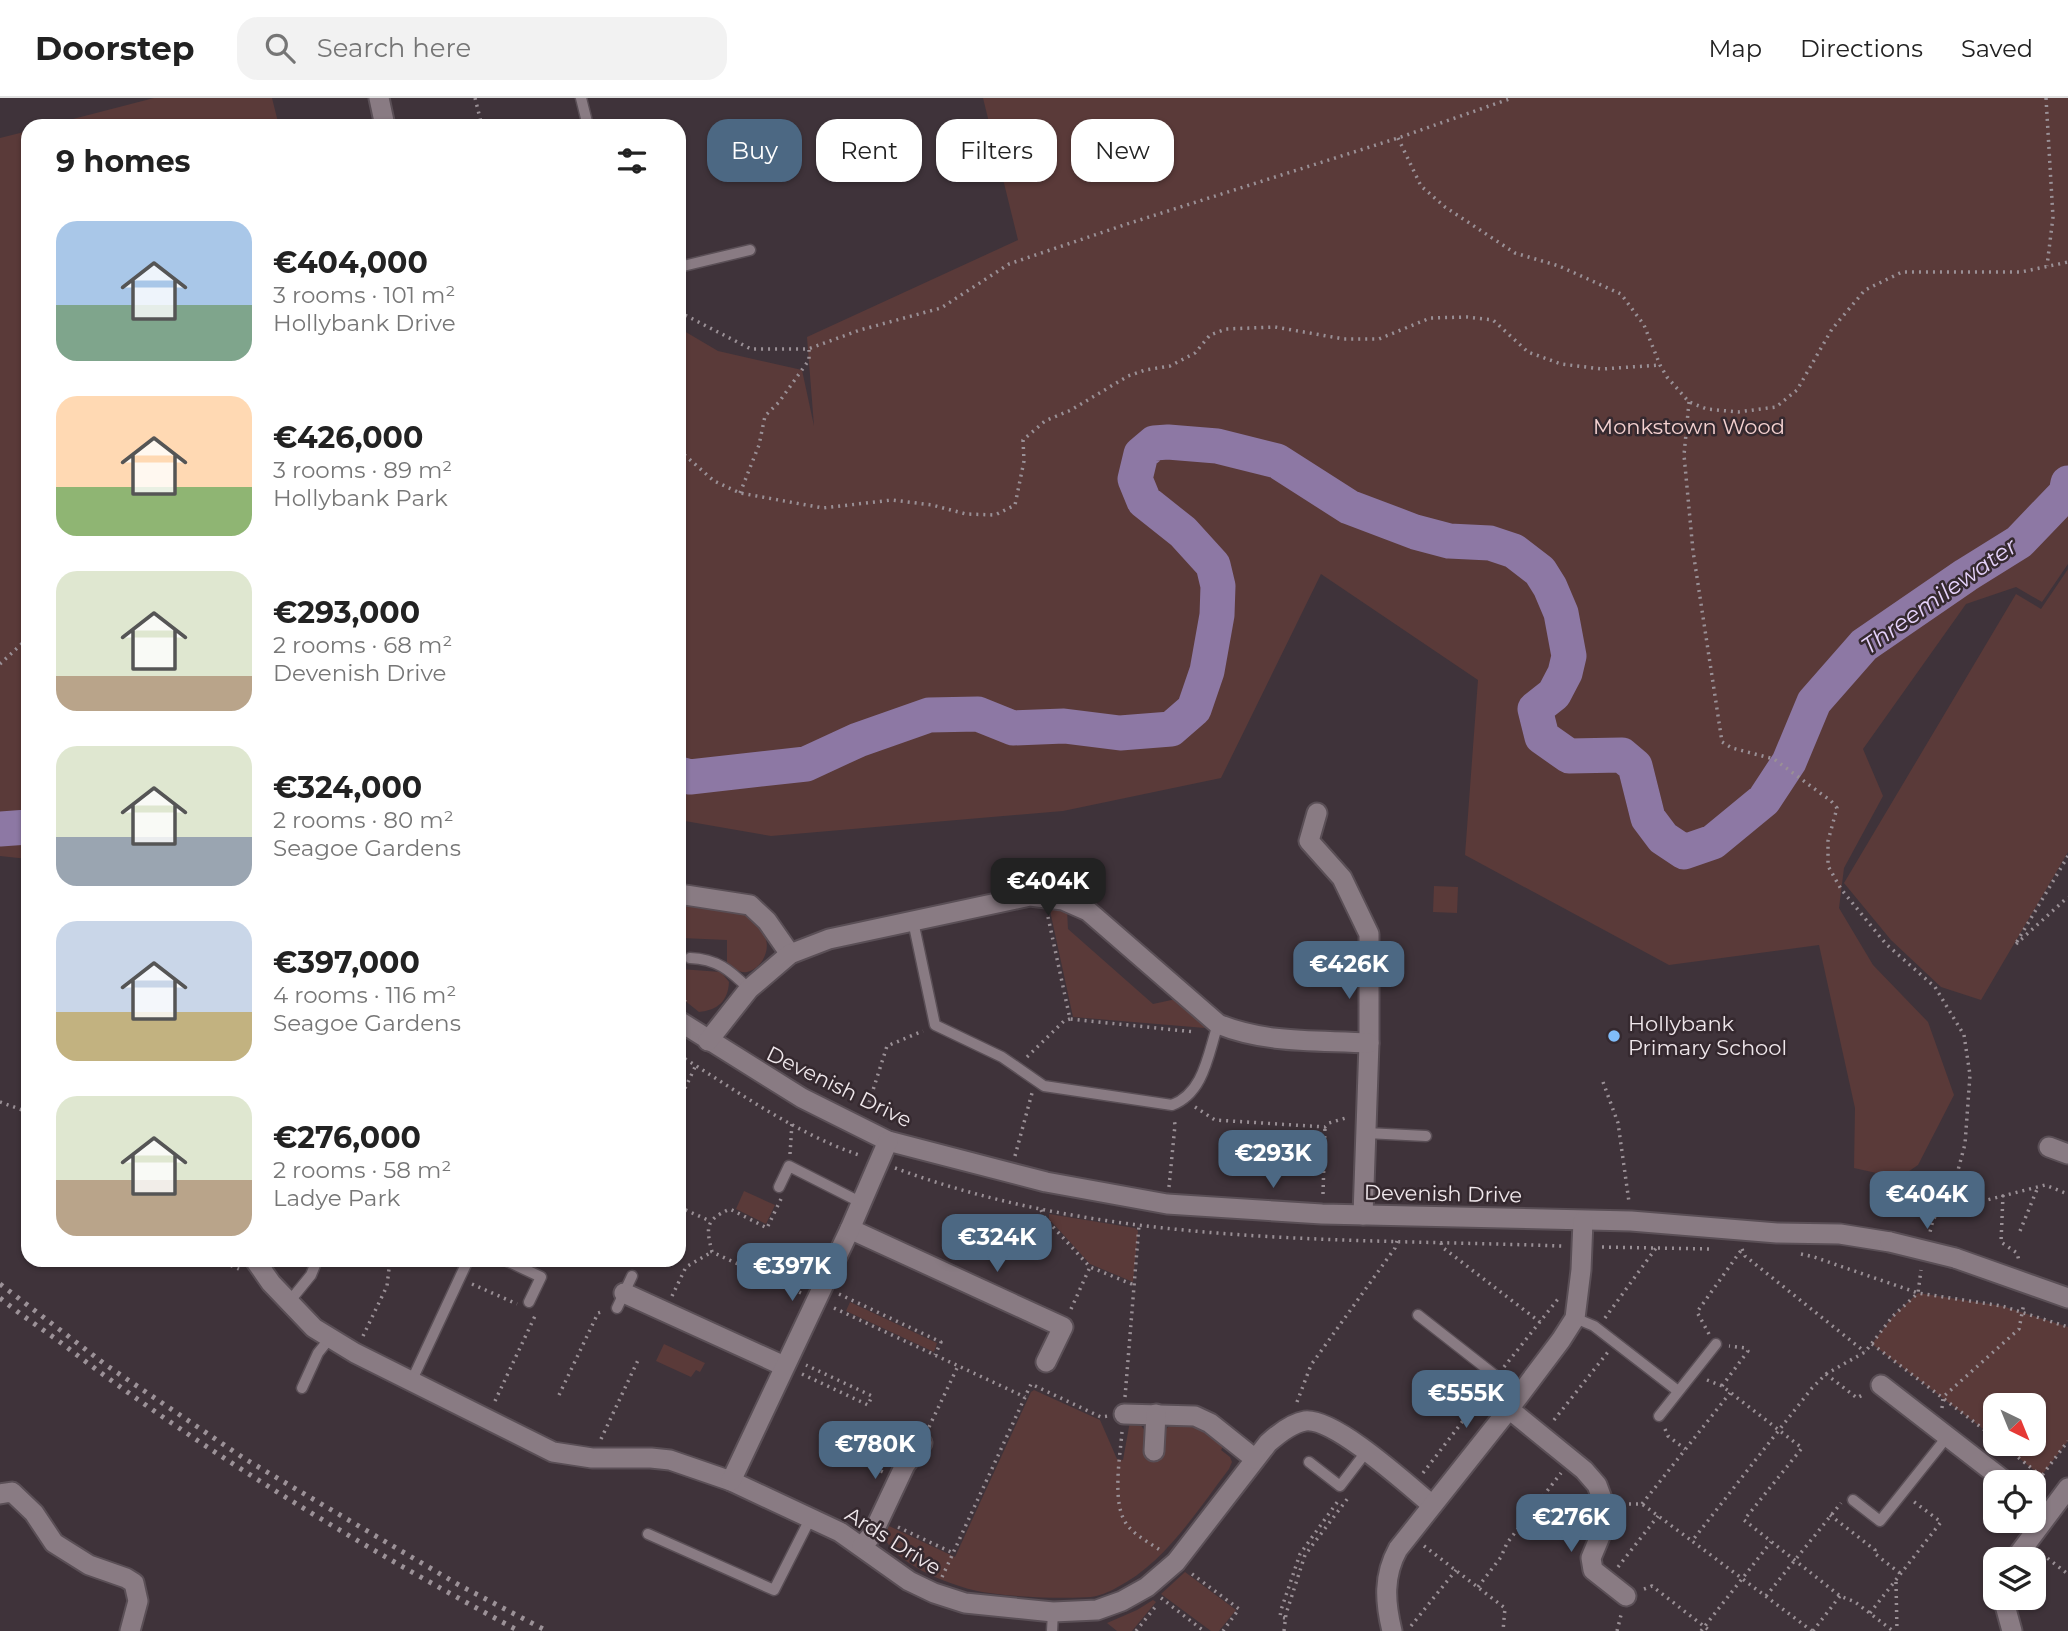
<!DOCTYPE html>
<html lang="en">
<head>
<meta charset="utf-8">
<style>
  body { margin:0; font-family:Montserrat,sans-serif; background:#f2f2f2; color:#222; height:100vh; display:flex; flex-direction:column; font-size:26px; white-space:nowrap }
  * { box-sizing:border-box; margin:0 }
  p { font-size:23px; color:#767676 }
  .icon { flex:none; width:38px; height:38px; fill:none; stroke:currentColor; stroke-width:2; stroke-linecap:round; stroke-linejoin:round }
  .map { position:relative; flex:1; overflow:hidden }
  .drawer { position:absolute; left:21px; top:21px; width:665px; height:1148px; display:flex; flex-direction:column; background:#fff; border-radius:21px; box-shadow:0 2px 5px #0004 }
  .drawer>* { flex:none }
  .banner { position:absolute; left:707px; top:21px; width:665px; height:63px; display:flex; gap:14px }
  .needle { width:46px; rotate:137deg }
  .controls { position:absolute; left:1983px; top:1295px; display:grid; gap:14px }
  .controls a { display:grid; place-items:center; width:63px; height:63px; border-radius:14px; background:#fff; box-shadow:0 2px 5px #0004; font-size:35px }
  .price { position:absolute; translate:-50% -60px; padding:0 16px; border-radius:14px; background:#4c6883; color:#fff; font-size:23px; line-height:46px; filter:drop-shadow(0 2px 4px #0008) }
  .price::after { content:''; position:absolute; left:50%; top:42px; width:21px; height:16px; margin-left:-10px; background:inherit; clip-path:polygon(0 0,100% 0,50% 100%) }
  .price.on { background:#222; color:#fff }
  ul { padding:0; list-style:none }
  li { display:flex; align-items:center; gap:21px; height:175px; padding:0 35px }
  li span { display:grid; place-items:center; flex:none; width:196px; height:140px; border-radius:21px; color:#555 }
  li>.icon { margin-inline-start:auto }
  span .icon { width:84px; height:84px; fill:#fffc; stroke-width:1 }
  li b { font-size:30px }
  h2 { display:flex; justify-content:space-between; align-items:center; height:84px; padding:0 35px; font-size:30px }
  .tag { padding:0 24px; border-radius:21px; background:#fff; box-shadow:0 2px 5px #0004; font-size:24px; line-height:63px }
  .tag.on { background:#4c6883; color:#fff }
  header { display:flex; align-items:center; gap:42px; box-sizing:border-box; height:98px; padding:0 35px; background:#fff; border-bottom:2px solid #e0e0e0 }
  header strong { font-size:33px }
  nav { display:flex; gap:38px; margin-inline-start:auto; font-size:24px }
  .search { width:490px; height:63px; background:#f2f2f2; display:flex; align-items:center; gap:18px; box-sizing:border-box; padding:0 24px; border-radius:21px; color:#767676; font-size:26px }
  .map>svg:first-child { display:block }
  .green { fill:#5a3a39 }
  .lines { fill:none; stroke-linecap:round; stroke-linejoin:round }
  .river { stroke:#8d78a4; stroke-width:35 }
  .lane-casing { stroke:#5a4f56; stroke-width:13 }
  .street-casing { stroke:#5a4f56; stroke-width:23 }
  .path { stroke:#9a9096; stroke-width:3.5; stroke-dasharray:2 5; stroke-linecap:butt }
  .lane { stroke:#897b83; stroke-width:10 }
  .street { stroke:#897b83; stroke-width:19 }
  .rail { stroke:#9c9298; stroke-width:5; stroke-dasharray:3.5 7; stroke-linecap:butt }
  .street-bridge-casing { stroke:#5a4f56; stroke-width:23; stroke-linecap:butt }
  .street-bridge { stroke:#897b83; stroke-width:19 }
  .poi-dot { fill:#80bdfa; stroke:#35292f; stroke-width:2.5 }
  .labels { text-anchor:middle; stroke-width:5; stroke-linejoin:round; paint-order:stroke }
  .park-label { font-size:21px; fill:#f5d2d1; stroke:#35292f }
  .poi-label { font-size:21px; fill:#efe7eb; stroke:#35292f; text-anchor:start }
  .street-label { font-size:21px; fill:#efe7eb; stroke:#35292f }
  .water-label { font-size:23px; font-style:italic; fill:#e6d3fc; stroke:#35292f }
</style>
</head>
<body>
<header>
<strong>Doorstep</strong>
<div class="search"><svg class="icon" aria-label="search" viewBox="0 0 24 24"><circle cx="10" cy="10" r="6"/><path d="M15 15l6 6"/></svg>Search here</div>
<nav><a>Map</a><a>Directions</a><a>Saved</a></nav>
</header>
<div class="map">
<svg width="2068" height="1533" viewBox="0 0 2068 1533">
  <rect width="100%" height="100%" fill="#3f333a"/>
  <g class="green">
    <path d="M154,0H272L279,28H46Z"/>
    <path d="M983,0H2068V466L2042,504L2016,489L1966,506L1863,651L1883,698L1844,770L1839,810L1873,867L1928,924L1954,997L1918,1067L1899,1080L1854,1070L1855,1010L1819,847L1669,867L1465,757L1478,582L1321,476L1221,680L1063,713L771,738L679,722V230L718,253L802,272L814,328L807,239L1018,142Z"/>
    <path d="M28,33V761L0,758V40Z"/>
    <path d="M2068,471V754L1981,902L1941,889L1891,842L1844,785L2016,496L2041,511Z"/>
    <path d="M1434,788L1458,789L1457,815L1433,814Z"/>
    <path d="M679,802L749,815C754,823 761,830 765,839C771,852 762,870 747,874C741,876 733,869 727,866V842L682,840L680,871L721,874L729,884C728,903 718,912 699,914L679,898Z"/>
    <path d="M1049,808L1067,812L1068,831L1153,906L1176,901L1203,924L1205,930L1073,919Z"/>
    <path d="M744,1093L775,1107L766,1126L736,1111Z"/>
    <path d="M1049,1116L1135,1130L1138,1133L1133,1184L1090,1166L1049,1121Z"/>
    <path d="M1918,1195L2002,1208L2068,1229V1343L2041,1378L2002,1346H2034V1307H1995V1340L1872,1246L1893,1218Z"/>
    <path d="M850,1204L937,1245L934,1254L846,1213Z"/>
    <path d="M664,1246L705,1265L700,1274L696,1272L691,1279L656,1263Z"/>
    <path d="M1034,1292L1100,1322L1117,1361L1123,1362L1130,1323L1139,1325L1146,1334L1145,1357L1161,1358L1164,1334L1168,1329C1193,1320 1206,1332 1224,1347L1221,1352L1230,1359L1232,1364L1229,1371C1196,1414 1165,1465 1116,1490C1109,1494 1099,1498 1091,1499C1062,1501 1001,1499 973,1492C948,1486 893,1465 884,1438L889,1428L955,1459L1031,1294Z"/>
    <path d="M1185,1474L1236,1512L1219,1533H1211L1161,1496Z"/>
    <path d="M1153,1502L1156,1504L1132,1533H1117L1107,1525L1137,1512Z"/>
  </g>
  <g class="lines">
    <g class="river">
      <path d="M679,676L690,679L806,666L858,642L929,617L978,616L1013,630L1064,628L1120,635L1171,631L1194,611L1207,573L1217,517L1218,488L1213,467L1183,434L1144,403L1135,381L1141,356L1154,345L1168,344L1217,348L1277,363L1349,409L1415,434L1449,443L1490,445L1514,453L1540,473L1550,489L1561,515L1569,558L1565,575L1554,596L1535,611L1542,639L1569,658L1622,657L1635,668L1648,720L1663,740L1684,754L1713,744L1764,702L1789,664L1814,604L1864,547L1966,477L2019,444L2066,395L2068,385"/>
      <path d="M0,731L28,729"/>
    </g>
    <defs>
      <g id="lane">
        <path d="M581,0L588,28"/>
        <path d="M679,169L750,152"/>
        <path d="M913,823L935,927L1002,959L1044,988L1172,1007C1204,995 1208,956 1218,926"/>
        <path d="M690,860C717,861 730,872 749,891"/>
        <path d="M1366,1035L1426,1038"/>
        <path d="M779,1089L789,1068L862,1105"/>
        <path d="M505,1162L541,1179L529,1204"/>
        <path d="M289,1204L311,1177L317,1162"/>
        <path d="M617,1210L632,1178"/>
        <path d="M1418,1217L1519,1296"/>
        <path d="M1575,1220L1594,1228L1678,1293"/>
        <path d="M412,1282L468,1162"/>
        <path d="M302,1290L318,1255L330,1240"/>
        <path d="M1659,1318L1716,1246"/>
        <path d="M1309,1364L1340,1388L1366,1354"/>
        <path d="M1853,1402L1880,1423L1947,1339"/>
        <path d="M648,1436L774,1492L810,1421"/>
        <path d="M1052,1533L1053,1514"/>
      </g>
      <g id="street">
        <path d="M379,0L385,28"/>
        <path d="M1317,715L1309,743L1342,780L1369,836V945L1363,1117"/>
        <path d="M679,796L750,807L767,823L790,856"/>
        <path d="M679,923L802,1000L888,1043L1046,1084L1167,1106L1322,1116L1631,1123L1777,1135L1840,1136L1890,1144"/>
        <path d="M708,943L749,891L790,856L829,841L1030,798L1063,802L1088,813L1218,926C1267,946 1318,942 1369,945"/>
        <path d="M2049,1049L2068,1056"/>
        <path d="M850,1131L1063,1229L1046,1264"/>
        <path d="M1955,1160L2068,1200"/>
        <path d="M255,1162L271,1185L314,1230L355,1255L553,1354L592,1360H651L670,1362L731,1383L840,1434L909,1483L934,1495L965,1505L1053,1514L1097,1512L1122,1503L1147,1489L1176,1464L1268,1345C1277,1337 1292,1325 1305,1323C1334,1319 1408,1387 1432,1407"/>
        <path d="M624,1195L784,1268"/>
        <path d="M1881,1287L2006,1384"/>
        <path d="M1509,1311L1584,1372L1597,1387L1604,1406L1603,1431L1591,1460L1593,1472L1626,1498"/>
        <path d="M1124,1316L1195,1318L1210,1325L1255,1361"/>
        <path d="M1154,1353L1156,1316"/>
        <path d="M731,1383L850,1131L888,1043"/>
        <path d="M0,1396L12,1394L34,1415L54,1445L89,1467L126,1480L134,1485L138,1503L130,1533"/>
        <path d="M862,1448L872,1437L905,1367L922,1345"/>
        <path d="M2015,1461L2068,1390"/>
        <path d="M2003,1500L2012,1533"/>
        <path d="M1392,1533C1385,1504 1383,1478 1398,1451L1509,1311L1561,1242L1575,1220L1581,1172L1583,1123"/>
      </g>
    </defs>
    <use href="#lane" class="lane-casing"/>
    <use href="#street" class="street-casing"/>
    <g class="path">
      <path d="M475,0L482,28"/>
      <path d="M2046,0L2053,119L2047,168"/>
      <path d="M1398,40L1421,88L1445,109L1515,155L1559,168L1621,196L1644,227L1660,267L1667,279L1689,304L1707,311L1738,314L1776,309L1797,292L1832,231L1865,192L1902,174H2021L2068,164"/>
      <path d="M679,214L751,251H808L860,232L941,210L1009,166L1127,126L1398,40L1512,0"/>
      <path d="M1689,304L1684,357L1693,453L1722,644L1732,650L1774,661L1831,703L1837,710L1828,743V768L1841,791L1886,846L1935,889L1964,937L1970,977L1965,1046L1953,1091L1933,1122L1930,1134"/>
      <path d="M679,352L714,383L740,395L823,410L892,402L932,407L966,416L995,417L1015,407L1024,363L1023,342L1045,323L1071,312L1128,278L1145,272L1170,268L1195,255L1210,237L1226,231L1275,229L1344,241H1379L1430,220L1467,219L1493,222L1528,254L1561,266L1602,271L1660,267"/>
      <path d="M740,395L759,347L765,318L779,304L809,262V252"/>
      <path d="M0,566L28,540"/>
      <path d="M2068,758L2015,847L2068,799"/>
      <path d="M1048,819L1070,921L1195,934"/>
      <path d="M679,898L688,906"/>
      <path d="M679,957C737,993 796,1036 862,1058"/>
      <path d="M1027,959L1064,923L1070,921"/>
      <path d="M1603,984L1618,1025L1629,1104"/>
      <path d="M679,1003L696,967"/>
      <path d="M0,1004L28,1014"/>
      <path d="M1195,1009L1215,1022L1325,1029L1329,1025L1349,1019"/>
      <path d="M867,1011L887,948L923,933"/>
      <path d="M790,1056L792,1025"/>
      <path d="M1015,1058L1032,995"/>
      <path d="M895,1070C1107,1149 1340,1140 1562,1148"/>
      <path d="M1169,1089L1175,1027L1174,1020"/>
      <path d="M1323,1096L1325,1029"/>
      <path d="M2003,1097L2001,1144L2017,1155L2019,1163"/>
      <path d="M781,1101L767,1130L730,1111C705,1122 706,1129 712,1154L801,1195"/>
      <path d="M1922,1101L1948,1112L2045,1087L2068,1096"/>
      <path d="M679,1109L710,1123"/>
      <path d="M1041,1112L1044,1119L1090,1169L1134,1187"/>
      <path d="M2020,1133L2038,1089"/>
      <path d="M1441,1145L1442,1149L1540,1224"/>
      <path d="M1602,1149L1709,1151"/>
      <path d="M1742,1151L1745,1158L1865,1254"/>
      <path d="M1801,1156L1814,1159L1918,1195L2002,1208L2068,1229"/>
      <path d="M218,1162L239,1171"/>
      <path d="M472,1186L517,1206"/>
      <path d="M839,1196L941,1244L935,1257"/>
      <path d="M672,1198L686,1169L712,1154"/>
      <path d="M834,1210L1025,1299"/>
      <path d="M1071,1211L1090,1169"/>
      <path d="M1605,1220L1656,1150"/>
      <path d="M1709,1236L1697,1214L1742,1151"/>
      <path d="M363,1238L387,1188L390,1162"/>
      <path d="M1872,1246L1995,1340"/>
      <path d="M1504,1269L1558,1201"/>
      <path d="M802,1276L868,1307L872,1298L806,1267"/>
      <path d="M1826,1276L1857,1300L1864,1296"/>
      <path d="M1707,1282L1722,1288L1802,1350L1744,1422L1840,1498L1855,1504L1893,1533"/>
      <path d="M1722,1288L1748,1253L1745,1250L1729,1248"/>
      <path d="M559,1297L598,1215L604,1213"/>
      <path d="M1125,1299L1139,1127"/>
      <path d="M495,1303L535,1218"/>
      <path d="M1297,1304L1311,1267L1395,1150L1397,1143"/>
      <path d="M1942,1310L1943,1299L2019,1231L2024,1205"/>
      <path d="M1554,1322L1608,1254"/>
      <path d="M929,1329L958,1268"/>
      <path d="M1665,1331L1668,1338L1685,1351"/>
      <path d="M1122,1334C1120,1360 1111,1408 1128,1428C1136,1438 1150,1445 1160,1452"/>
      <path d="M601,1341L639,1260"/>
      <path d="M824,1346L883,1374"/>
      <path d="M2002,1346L2041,1378"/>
      <path d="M1423,1375L1489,1289"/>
      <path d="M2034,1388L2068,1343"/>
      <path d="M1622,1406H1642L1692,1443"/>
      <path d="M1642,1406L1730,1295"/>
      <path d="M1830,1417L1875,1452L1874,1455L1901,1476"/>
      <path d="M898,1429L953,1455"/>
      <path d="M1424,1448L1505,1510L1503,1533"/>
      <path d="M2042,1456L2068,1476"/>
      <path d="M1618,1469L1658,1418"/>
      <path d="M1192,1476L1239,1511L1223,1533"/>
      <path d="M942,1479L1031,1286L1101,1319L1108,1318"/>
      <path d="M1896,1484L1897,1533"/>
      <path d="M1478,1489L1501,1459L1507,1445L1561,1375"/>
      <path d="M1644,1491L1652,1488L1710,1533"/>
      <path d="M1766,1498L1841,1405"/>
      <path d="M1161,1500L1204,1533"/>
      <path d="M1870,1515L1941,1424L1913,1403"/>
      <path d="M1285,1520L1280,1519L1281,1512L1300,1456L1338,1403"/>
      <path d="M1411,1528L1456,1472"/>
      <path d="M1136,1533L1156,1508"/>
      <path d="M1284,1533L1286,1516L1305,1457L1348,1400"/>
      <path d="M1617,1533L1621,1517"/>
      <path d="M1701,1533L1771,1444"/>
      <path d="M1812,1533L1692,1443L1812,1290L1826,1276L1865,1254L1893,1218L1918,1195L1921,1172"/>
      <path d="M1813,1533L1840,1498"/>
    </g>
    <use href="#lane" class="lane"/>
    <use href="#street" class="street"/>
    <g class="rail">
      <path d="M0,1186L106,1267L245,1361L459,1487L547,1533"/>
      <path d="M0,1200C23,1219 49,1235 73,1254C213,1360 364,1450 519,1533"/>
    </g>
    <defs>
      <path id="street-bridge" d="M1890,1144L1955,1160"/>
    </defs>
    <use href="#street-bridge" class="street-bridge-casing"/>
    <use href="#street-bridge" class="street-bridge"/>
  </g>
  <circle class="poi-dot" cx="1614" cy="938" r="7"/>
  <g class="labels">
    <g class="park-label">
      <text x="1689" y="336">Monkstown Wood</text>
    </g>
    <g class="poi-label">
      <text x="1628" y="933">Hollybank<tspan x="1628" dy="24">Primary School</tspan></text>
    </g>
    <g class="street-label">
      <text transform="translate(839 989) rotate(26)" y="7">Devenish Drive</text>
      <text transform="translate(1443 1096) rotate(1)" y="7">Devenish Drive</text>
      <text transform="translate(893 1443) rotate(32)" y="7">Ards Drive</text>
    </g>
    <g class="water-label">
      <text transform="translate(1939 498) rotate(-35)" y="8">Threemilewater</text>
    </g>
  </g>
</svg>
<div class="controls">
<a><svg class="needle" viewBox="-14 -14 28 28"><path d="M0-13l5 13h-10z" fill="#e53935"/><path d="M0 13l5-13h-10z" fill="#767676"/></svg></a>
<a><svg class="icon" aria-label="locate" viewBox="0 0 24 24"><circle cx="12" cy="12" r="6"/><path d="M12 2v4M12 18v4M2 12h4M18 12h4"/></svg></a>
<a><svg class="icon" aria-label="layers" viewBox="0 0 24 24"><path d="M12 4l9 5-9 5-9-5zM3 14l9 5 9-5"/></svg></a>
</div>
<b class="price on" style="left:1048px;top:820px">€404K</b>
<b class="price" style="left:1349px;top:903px">€426K</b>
<b class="price" style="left:1273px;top:1092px">€293K</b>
<b class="price" style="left:1927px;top:1133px">€404K</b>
<b class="price" style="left:997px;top:1176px">€324K</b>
<b class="price" style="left:792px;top:1205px">€397K</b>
<b class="price" style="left:1466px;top:1332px">€555K</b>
<b class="price" style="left:875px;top:1383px">€780K</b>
<b class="price" style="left:1571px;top:1456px">€276K</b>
<div class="banner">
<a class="tag on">Buy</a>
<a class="tag">Rent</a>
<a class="tag">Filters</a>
<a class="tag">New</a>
</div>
<section class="drawer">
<h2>9 homes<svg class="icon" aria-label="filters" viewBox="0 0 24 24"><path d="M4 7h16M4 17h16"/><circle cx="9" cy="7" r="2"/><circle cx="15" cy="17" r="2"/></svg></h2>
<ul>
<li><span style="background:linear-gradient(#a9c7e8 60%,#7fa58c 0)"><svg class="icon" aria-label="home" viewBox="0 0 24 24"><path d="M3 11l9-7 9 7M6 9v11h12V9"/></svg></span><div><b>€404,000</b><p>3 rooms · 101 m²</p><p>Hollybank Drive</p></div></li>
<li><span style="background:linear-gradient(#ffd9b3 65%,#8fb573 0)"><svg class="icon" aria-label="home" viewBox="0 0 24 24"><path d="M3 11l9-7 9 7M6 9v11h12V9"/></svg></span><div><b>€426,000</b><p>3 rooms · 89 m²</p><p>Hollybank Park</p></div></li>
<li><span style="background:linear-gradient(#dfe7d0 75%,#b9a48a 0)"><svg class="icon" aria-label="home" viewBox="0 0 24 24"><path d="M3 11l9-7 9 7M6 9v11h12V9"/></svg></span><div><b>€293,000</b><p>2 rooms · 68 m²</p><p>Devenish Drive</p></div></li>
<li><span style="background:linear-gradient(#dfe7d0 65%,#9aa5b1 0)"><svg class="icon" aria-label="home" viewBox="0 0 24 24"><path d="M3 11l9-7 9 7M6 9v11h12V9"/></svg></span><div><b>€324,000</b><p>2 rooms · 80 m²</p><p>Seagoe Gardens</p></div></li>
<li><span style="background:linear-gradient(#c9d6e8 65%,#c2b280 0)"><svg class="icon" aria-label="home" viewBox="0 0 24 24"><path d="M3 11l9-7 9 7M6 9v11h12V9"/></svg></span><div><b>€397,000</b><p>4 rooms · 116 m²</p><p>Seagoe Gardens</p></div></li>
<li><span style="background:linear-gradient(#dfe7d0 60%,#b9a48a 0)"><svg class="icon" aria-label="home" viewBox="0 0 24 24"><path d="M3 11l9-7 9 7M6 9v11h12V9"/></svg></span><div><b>€276,000</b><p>2 rooms · 58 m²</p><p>Ladye Park</p></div></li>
</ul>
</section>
</div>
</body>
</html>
